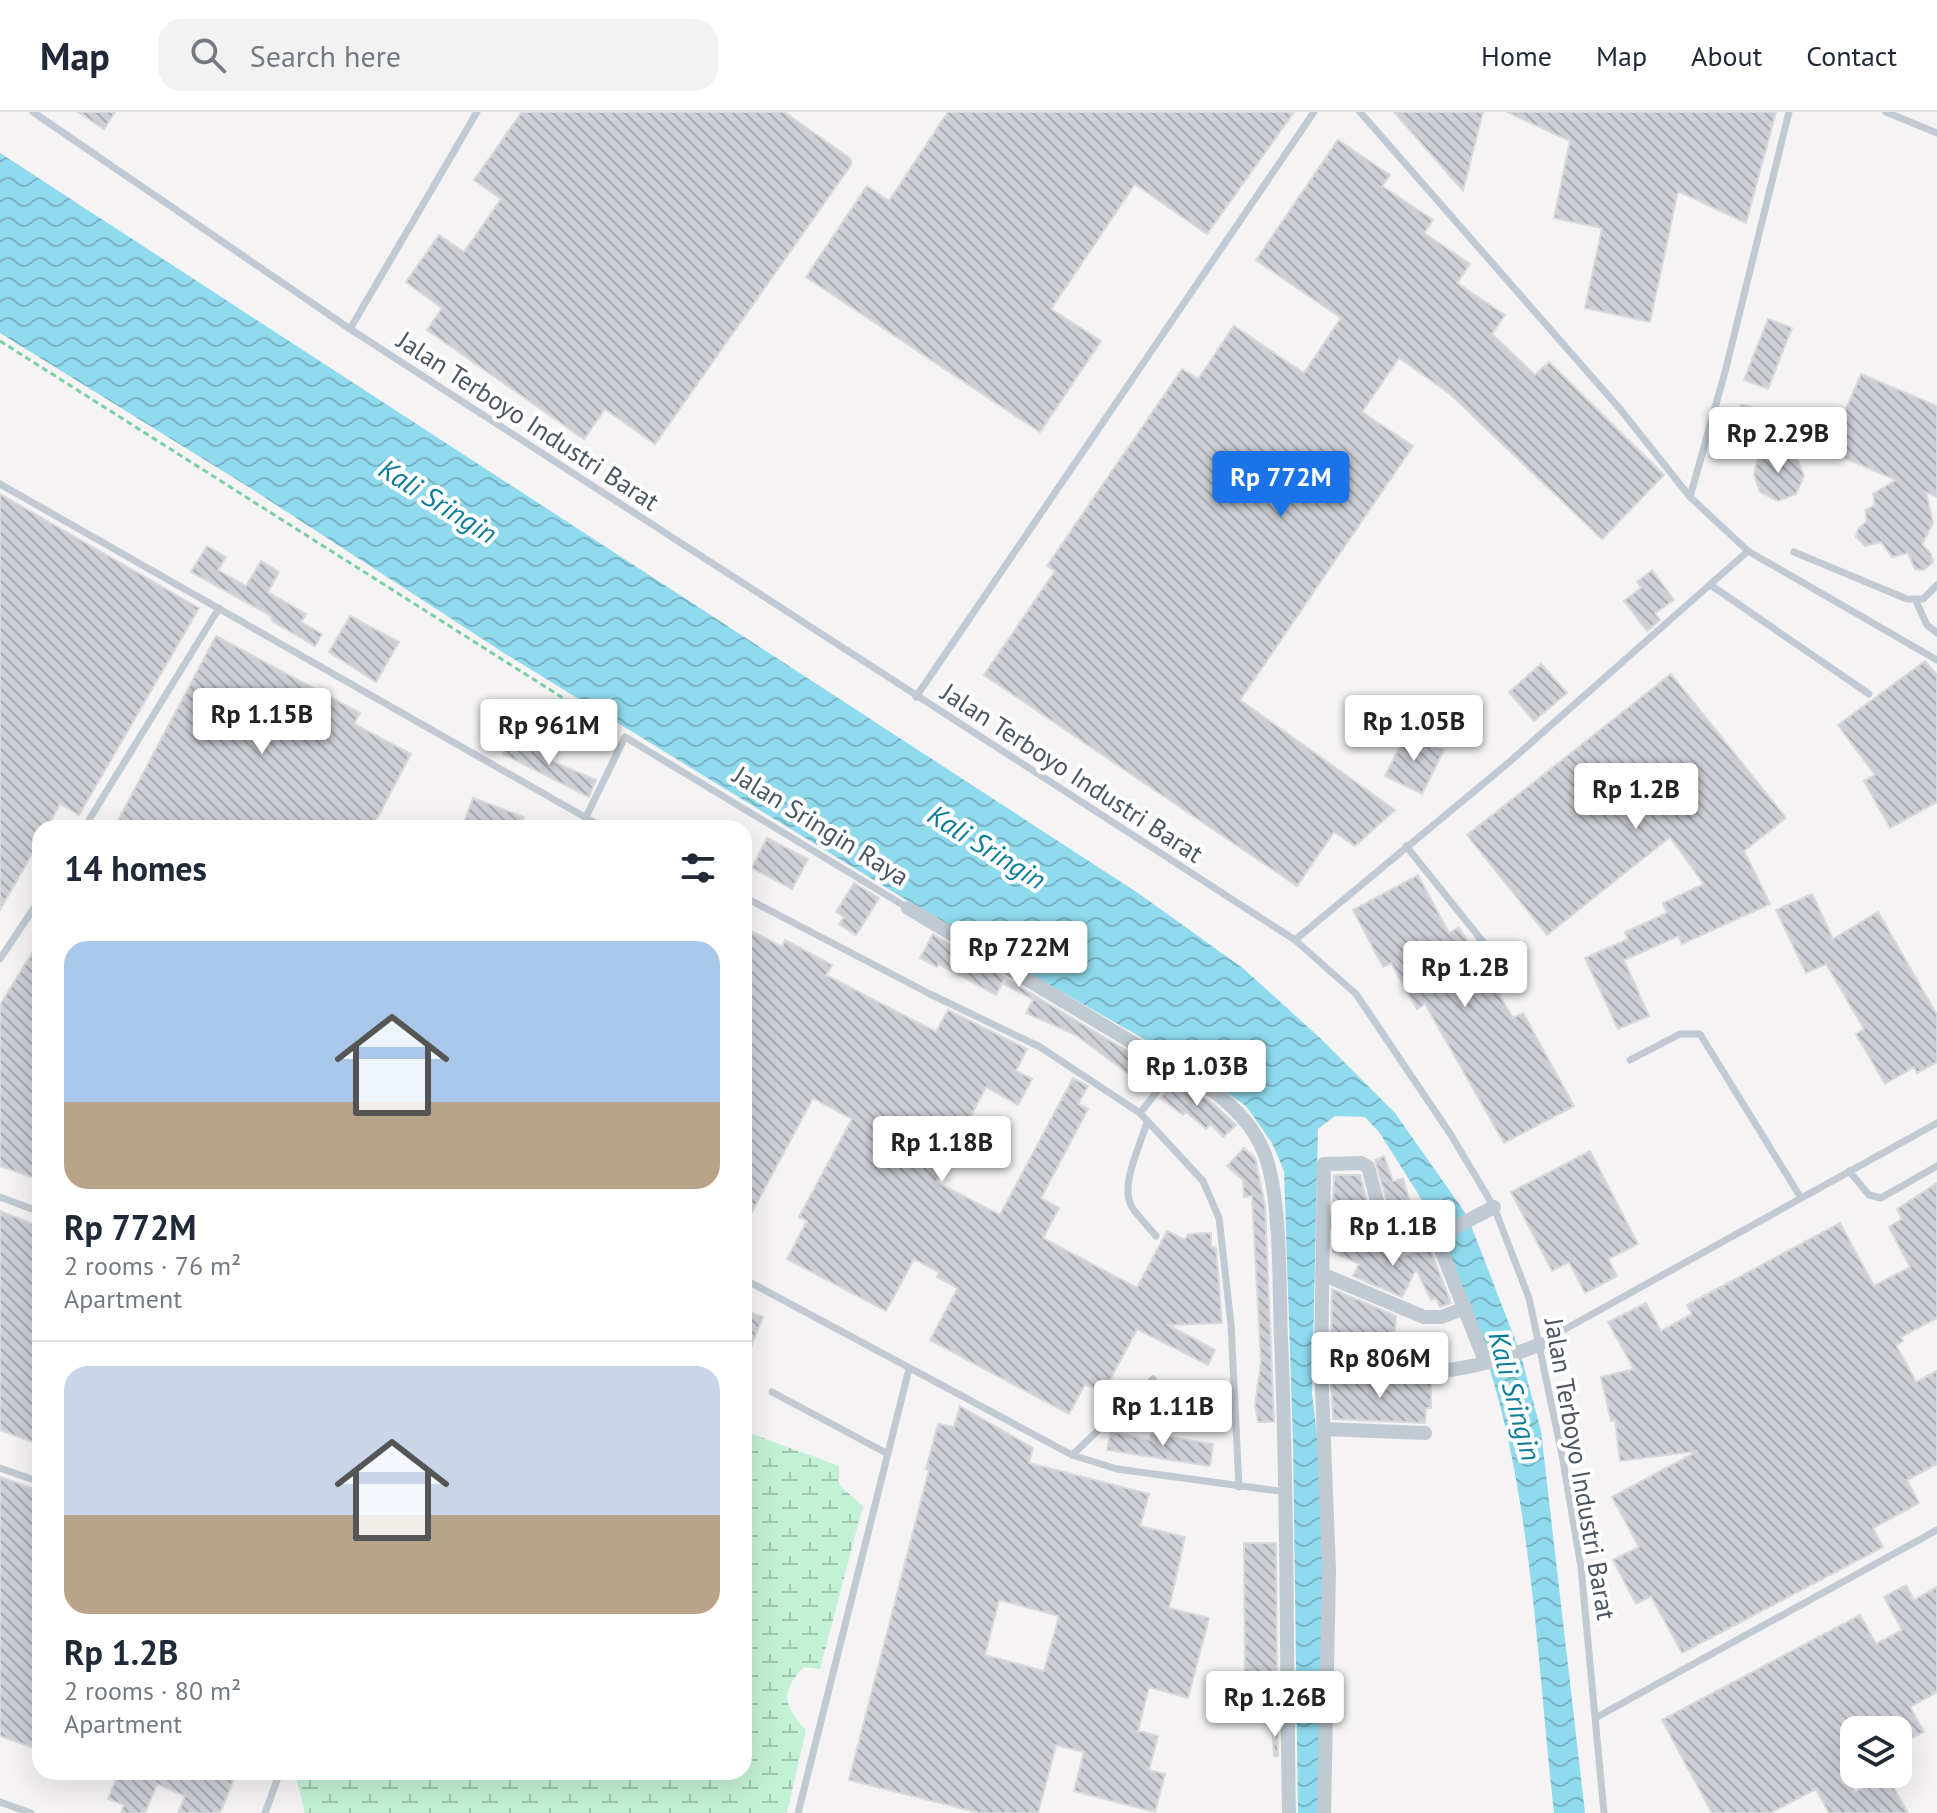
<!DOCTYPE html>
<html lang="en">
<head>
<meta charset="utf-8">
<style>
  body { margin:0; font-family:"PT Sans",sans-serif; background:#f2f2f3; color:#1f2937; height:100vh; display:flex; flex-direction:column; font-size:30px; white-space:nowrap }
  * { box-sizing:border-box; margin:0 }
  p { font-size:26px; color:#747a83 }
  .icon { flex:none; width:44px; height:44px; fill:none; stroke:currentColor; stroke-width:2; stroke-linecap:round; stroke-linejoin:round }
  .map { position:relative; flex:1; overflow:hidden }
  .panel { position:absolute; left:32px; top:708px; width:720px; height:960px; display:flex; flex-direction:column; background:#fff; border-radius:24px; box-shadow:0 8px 32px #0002 }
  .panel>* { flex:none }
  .controls { position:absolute; left:1840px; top:1604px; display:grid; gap:16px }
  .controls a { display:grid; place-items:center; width:72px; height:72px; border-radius:16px; background:#fff; box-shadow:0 8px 32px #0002; font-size:40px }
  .price { position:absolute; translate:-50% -68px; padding:0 18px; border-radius:8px; background:#fff; color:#222; font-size:26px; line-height:52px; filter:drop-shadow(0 2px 4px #0008) }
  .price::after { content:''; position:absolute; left:50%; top:48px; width:24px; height:18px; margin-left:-12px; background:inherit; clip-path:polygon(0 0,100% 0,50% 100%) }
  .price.on { background:#1a73e8; color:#fff }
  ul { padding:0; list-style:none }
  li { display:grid; align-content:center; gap:16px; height:424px; padding:0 32px }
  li+li { border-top:2px solid #e0e1e3 }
  li span { display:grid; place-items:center; height:248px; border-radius:24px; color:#555 }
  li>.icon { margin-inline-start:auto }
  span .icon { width:144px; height:144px; fill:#fffc; stroke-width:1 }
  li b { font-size:34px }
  h2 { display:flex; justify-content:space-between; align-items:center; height:96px; padding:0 32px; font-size:34px }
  header { display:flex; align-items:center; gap:48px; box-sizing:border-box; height:112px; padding:0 40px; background:#fff; border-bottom:2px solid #e0e1e3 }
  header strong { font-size:38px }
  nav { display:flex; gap:44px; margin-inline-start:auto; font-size:28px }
  .search { width:560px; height:72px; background:#f2f2f3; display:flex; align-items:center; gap:20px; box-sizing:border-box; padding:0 28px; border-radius:24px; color:#747a83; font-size:30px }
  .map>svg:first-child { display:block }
  .wetland { fill:url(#wetland-marsh) }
  .water { fill:url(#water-waves) }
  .building { fill:url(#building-back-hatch); stroke:#d7d9de; stroke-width:2; fill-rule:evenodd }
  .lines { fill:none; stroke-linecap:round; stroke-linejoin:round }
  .path { stroke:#7ad0a6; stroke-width:3; stroke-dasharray:6 4; stroke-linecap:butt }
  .service { stroke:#c1cad2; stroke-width:7 }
  .minor { stroke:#c1cad2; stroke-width:14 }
  .labels { text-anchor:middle; stroke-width:8; stroke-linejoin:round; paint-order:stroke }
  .street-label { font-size:26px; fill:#4a5661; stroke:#fff }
  .water-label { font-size:28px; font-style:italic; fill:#0c7c9b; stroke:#fff }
</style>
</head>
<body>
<header>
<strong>Map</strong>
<div class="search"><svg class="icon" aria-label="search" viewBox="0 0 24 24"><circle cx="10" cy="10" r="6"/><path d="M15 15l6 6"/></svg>Search here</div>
<nav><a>Home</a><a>Map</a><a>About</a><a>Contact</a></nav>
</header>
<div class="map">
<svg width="1937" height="1701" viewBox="0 0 1937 1701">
  <defs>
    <pattern id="wetland-marsh" width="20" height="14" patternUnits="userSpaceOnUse" patternTransform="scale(2)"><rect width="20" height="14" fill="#c3f1d5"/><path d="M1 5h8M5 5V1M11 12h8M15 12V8" fill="none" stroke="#a0c6b0"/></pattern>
    <pattern id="water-waves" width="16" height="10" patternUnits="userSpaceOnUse" patternTransform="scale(2)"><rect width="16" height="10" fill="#90daee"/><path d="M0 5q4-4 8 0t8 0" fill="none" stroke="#78b4c4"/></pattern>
    <pattern id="building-back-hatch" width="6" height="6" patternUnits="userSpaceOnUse" patternTransform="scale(2)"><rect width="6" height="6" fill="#cdcfd5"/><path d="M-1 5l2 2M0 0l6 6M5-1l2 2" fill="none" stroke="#a8abb0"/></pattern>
  </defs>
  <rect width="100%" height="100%" fill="#f5f3f3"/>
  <path class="wetland" d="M744,1319L839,1354V1373L863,1394L820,1557L804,1555C779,1580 784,1594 806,1618L787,1701H305L297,1669L300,1660H744Z"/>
  <g class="water">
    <path d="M0,41L1138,781L1244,857L1320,926L1395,1001L1466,1102L1441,1118L1379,1020L1365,1005L1335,1004L1318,1017L1312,1281L1319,1341L1325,1522L1318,1701H1298L1293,1329L1284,1059L1272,1031L1246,994L1177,946L978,832L507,543L247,374L0,221Z"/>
    <path d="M1470,1111L1518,1235L1486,1244L1444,1125Z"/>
    <path d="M1521,1244L1541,1319L1585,1701H1554C1538,1559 1532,1390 1489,1255Z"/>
  </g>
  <g class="building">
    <path d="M78,0H115L104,17Z"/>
    <path d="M522,0H784L851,47V53L655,332L605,297L584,327L427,218L442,196L406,170L439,123L464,140L501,87L474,68Z"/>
    <path d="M948,0H1294L1207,122L1135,72L1051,197L1101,229L1040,320L806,165L867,74L889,89Z"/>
    <path d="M1394,0H1483L1463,79Z"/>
    <path d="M1507,0H1776L1746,111L1678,79L1650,210L1585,196L1602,116L1554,106L1570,29Z"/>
    <path d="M1338,28L1390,63L1382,74L1433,108L1424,121L1470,152L1457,171L1505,203L1492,222L1535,263L1549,250L1664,363L1602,427L1450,282L1399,246L1362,300L1413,334L1240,588L1395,698L1355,734L1334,720L1297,774L984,563L1055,459L1047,454L1182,257L1198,267L1234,214L1304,261L1341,206L1256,148Z"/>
    <path d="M1768,207L1792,216L1768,277L1744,268Z"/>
    <path d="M1861,262L1937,294V385L1926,380L1933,411L1922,432L1931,442L1933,450L1924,458L1915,457L1908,441L1892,445L1881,430L1865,434L1856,425L1858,417L1867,409L1865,398L1875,393L1873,382L1896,368L1828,339Z"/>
    <path d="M1741,293L1760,297L1749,340L1731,336Z"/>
    <path d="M1780,339L1797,346L1804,364L1796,382L1778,389L1760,380L1754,362L1759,342Z"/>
    <path d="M0,382L199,496L79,703L60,692L47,716H40V728L0,798Z"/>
    <path d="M207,434L226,445L218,458L246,474L261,449L279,460L268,480L306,502L301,510L322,522L315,534L272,509L271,504L191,460Z"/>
    <path d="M1652,458L1674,488L1655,501L1660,508L1647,519L1624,489L1641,476L1637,470Z"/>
    <path d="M350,504L399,530L376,570L329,540Z"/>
    <path d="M216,524L360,601L354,612L411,642L372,716H114Z"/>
    <path d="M1925,549L1937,563V690L1890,716L1864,669L1875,663L1838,613Z"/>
    <path d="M1541,552L1567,581L1534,609L1509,580Z"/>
    <path d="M1671,562L1786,706L1744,739L1770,792L1682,832L1678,824L1624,848L1649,904L1618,917L1585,846L1628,827L1625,820L1667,801L1663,791L1704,772L1670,725L1547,823L1467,723Z"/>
    <path d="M1407,620L1444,638L1422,682L1385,664Z"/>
    <path d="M511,625L551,645L549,648L596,668L589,685L503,642Z"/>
    <path d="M473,686L524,705L520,716H462Z"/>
    <path d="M767,726L808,747L792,777L752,756Z"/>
    <path d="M1418,763L1449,821L1459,815L1513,906L1523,901L1574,994L1504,1031L1425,892L1417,897L1391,851L1383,855L1353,798Z"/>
    <path d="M854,771L879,786L856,823L839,812L844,805L836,800Z"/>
    <path d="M1812,782L1833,827L1878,800L1937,903V950L1917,961L1914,955L1885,972L1856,922L1864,917L1826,852L1806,861L1776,798Z"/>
    <path d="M744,815L782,835L785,828L832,853L826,863L936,920L948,898L1027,937L1016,959L1032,967L1018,993L986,975L936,1070L1000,1103L1073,966L1088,974L1078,992L1088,997L1041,1086L1059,1096L1043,1126L1137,1176L1167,1119L1185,1128L1188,1122L1211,1121V1134L1216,1136L1222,1211L1168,1213L1215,1238L1208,1253L1137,1217L1103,1281L1085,1272L1069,1302L930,1228L958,1176L937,1165L939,1160L914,1147L886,1199L787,1147L807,1109L799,1105L852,1007L813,986L744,1115Z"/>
    <path d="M933,822L1005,866L996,883L939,852L937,855L920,846Z"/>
    <path d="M40,828V1068L0,1054V893Z"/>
    <path d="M1007,867L1034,883L1032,887L1004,872Z"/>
    <path d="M1035,884L1164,961L1150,978L1076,923L1026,901Z"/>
    <path d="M1175,968L1214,992L1236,1013L1223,1025L1211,1012L1206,1017L1186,1000L1183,1003L1160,986Z"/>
    <path d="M1244,1036L1255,1046L1265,1093L1274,1310H1258L1255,1294L1261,1250L1252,1084L1244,1085L1243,1068L1227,1054Z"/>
    <path d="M1590,1039L1638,1132L1608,1147L1617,1164L1585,1181L1569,1150L1552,1159L1511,1080Z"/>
    <path d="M1384,1044L1393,1069L1403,1067L1419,1119L1403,1124L1396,1121L1375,1048Z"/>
    <path d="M1334,1063H1360L1373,1114L1333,1100Z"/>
    <path d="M1937,1071V1206L1901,1225L1903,1229L1896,1233L1916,1270L1937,1259V1352L1907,1368L1919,1391L1873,1416L1883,1435L1682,1541L1651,1484L1636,1492L1613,1448L1639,1435L1612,1385L1698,1339L1620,1349L1615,1308L1611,1309L1601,1265L1634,1257L1608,1210L1646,1191L1661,1219L1692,1202L1687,1193L1840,1111L1874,1174L1910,1155L1889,1115L1902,1107L1897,1097Z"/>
    <path d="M0,1099L40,1115V1333L0,1318Z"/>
    <path d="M1334,1122L1401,1144L1430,1137L1451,1191L1440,1195L1436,1186L1431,1188L1416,1157L1402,1185L1353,1164L1359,1152L1333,1140Z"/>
    <path d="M1332,1177L1396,1204L1394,1227H1404V1233L1422,1234V1239H1433L1432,1250L1380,1249L1331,1243Z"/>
    <path d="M744,1198L763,1205L745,1250H744Z"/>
    <path d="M1331,1264L1431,1270V1296H1426L1425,1311L1333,1307Z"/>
    <path d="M960,1294L1033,1336L1029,1351L1149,1382L1140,1414L1185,1425L1169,1496L1209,1506L1188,1586L1149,1575L1138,1619L1158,1624L1149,1658L1165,1662L1155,1700L1074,1679L1084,1640L1056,1633L1038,1701H980L849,1668L929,1358L926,1357L938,1312L954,1315ZM999,1488L1059,1504L1044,1559L985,1543Z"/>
    <path d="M1111,1319L1150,1328L1151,1322L1213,1332L1210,1354L1107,1338Z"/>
    <path d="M0,1365L40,1379V1638L0,1624Z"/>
    <path d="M1244,1431H1276L1277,1566H1245Z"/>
    <path d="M1906,1473L1914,1488L1937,1475V1580L1910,1595L1924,1620L1898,1633V1618H1854V1680L1887,1663L1908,1701H1829L1816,1677L1770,1701H1712L1662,1608L1860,1503L1876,1532L1902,1518L1884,1485Z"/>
    <path d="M1272,1613H1278V1644H1274Z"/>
    <path d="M119,1660H237L220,1701H178L185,1684L157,1672L145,1701H121L124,1693L108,1687Z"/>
  </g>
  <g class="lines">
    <path class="path" d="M0,229L615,619"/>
    <g class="service">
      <path d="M33,0L350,217L1295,828L1356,882L1451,1023L1494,1095L1529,1186L1562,1343L1581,1455L1604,1701"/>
      <path d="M1360,0L1620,297L1690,385L1748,439L1937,548"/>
      <path d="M1886,0L1937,21"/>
      <path d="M350,217L477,0"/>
      <path d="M0,372L604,716"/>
      <path d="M1690,385L1725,260L1789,0"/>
      <path d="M1794,440L1907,487H1923L1937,473"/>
      <path d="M1712,474L1869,582"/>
      <path d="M1916,489L1927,513L1937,521"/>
      <path d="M916,585L1314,0"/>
      <path d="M585,707L625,625L908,796"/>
      <path d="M84,716L219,496"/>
      <path d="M1406,734L1508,861"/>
      <path d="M744,785L930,882L1040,935L1140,1001L1176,956"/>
      <path d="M1295,828L1507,652L1748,439"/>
      <path d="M0,847L40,787"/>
      <path d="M1630,948L1680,922H1700L1801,1086"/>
      <path d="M1140,1001L1203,1069L1219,1106L1231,1212L1239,1375"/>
      <path d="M1147,1010C1141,1032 1119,1074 1132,1095C1138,1105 1149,1115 1156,1124"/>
      <path d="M1849,1059L1869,1083L1881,1086L1937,1054"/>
      <path d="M0,1085L40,1100"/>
      <path d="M744,1167L1072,1343L1117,1357L1286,1380"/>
      <path d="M1540,1231L1937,1011"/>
      <path d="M772,1280L888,1342"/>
      <path d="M1072,1343L1153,1267"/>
      <path d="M0,1356L40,1370"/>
      <path d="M1597,1605L1937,1418"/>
      <path d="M0,1690L31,1701"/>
      <path d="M265,1701L280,1660"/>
      <path d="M798,1701L909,1257"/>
    </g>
    <g class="minor">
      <path d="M908,796L1210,977C1237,996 1259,1019 1268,1052C1281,1098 1279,1178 1281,1227C1288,1385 1286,1543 1289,1701"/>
      <path d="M1322,1107L1403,1134L1439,1124L1494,1095"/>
      <path d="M1436,1125L1485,1249"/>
      <path d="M1322,1162L1424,1205H1441L1466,1196"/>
      <path d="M1321,1252C1404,1265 1460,1266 1540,1232"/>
      <path d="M1324,1317L1425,1321"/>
      <path d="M1324,1701L1329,1458L1321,1252L1324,1052L1361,1051L1368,1055L1388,1130"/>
    </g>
  </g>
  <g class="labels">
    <g class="street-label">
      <text transform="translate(528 309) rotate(33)" y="9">Jalan Terboyo Industri Barat</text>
      <text transform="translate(1072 661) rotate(33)" y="9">Jalan Terboyo Industri Barat</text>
      <text transform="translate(821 714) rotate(32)" y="9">Jalan Sringin Raya</text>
      <text transform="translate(1580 1357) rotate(80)" y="9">Jalan Terboyo Industri Barat</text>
    </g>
    <g class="water-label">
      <text transform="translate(438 389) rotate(32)" y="10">Kali Sringin</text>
      <text transform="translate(987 735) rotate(32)" y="10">Kali Sringin</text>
      <text transform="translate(1515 1284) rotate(75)" y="10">Kali Sringin</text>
    </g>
  </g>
</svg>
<div class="controls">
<a><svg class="icon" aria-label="layers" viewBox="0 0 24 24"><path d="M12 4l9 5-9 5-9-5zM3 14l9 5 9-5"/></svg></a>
</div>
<b class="price" style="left:1778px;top:363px">Rp 2.29B</b>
<b class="price on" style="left:1281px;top:407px">Rp 772M</b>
<b class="price" style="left:262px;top:644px">Rp 1.15B</b>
<b class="price" style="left:1414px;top:651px">Rp 1.05B</b>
<b class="price" style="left:549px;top:655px">Rp 961M</b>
<b class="price" style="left:1636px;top:719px">Rp 1.2B</b>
<b class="price" style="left:1019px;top:877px">Rp 722M</b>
<b class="price" style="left:1465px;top:897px">Rp 1.2B</b>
<b class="price" style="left:1197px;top:996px">Rp 1.03B</b>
<b class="price" style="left:942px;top:1072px">Rp 1.18B</b>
<b class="price" style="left:1393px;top:1156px">Rp 1.1B</b>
<b class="price" style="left:1380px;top:1288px">Rp 806M</b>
<b class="price" style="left:1163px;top:1336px">Rp 1.11B</b>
<b class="price" style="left:1275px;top:1627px">Rp 1.26B</b>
<section class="panel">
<h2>14 homes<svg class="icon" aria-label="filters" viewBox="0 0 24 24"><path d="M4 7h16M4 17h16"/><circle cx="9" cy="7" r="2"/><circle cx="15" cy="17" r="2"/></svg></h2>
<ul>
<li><span style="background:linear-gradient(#a9c7e8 65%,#b9a48a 0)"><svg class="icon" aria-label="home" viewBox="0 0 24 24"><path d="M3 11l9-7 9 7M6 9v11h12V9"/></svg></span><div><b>Rp 772M</b><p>2 rooms · 76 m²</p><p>Apartment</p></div></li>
<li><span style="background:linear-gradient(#c9d6e8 60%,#b9a48a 0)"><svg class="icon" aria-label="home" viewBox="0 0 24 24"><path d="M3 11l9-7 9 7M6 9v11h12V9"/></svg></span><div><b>Rp 1.2B</b><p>2 rooms · 80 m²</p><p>Apartment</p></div></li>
</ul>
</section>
</div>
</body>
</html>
